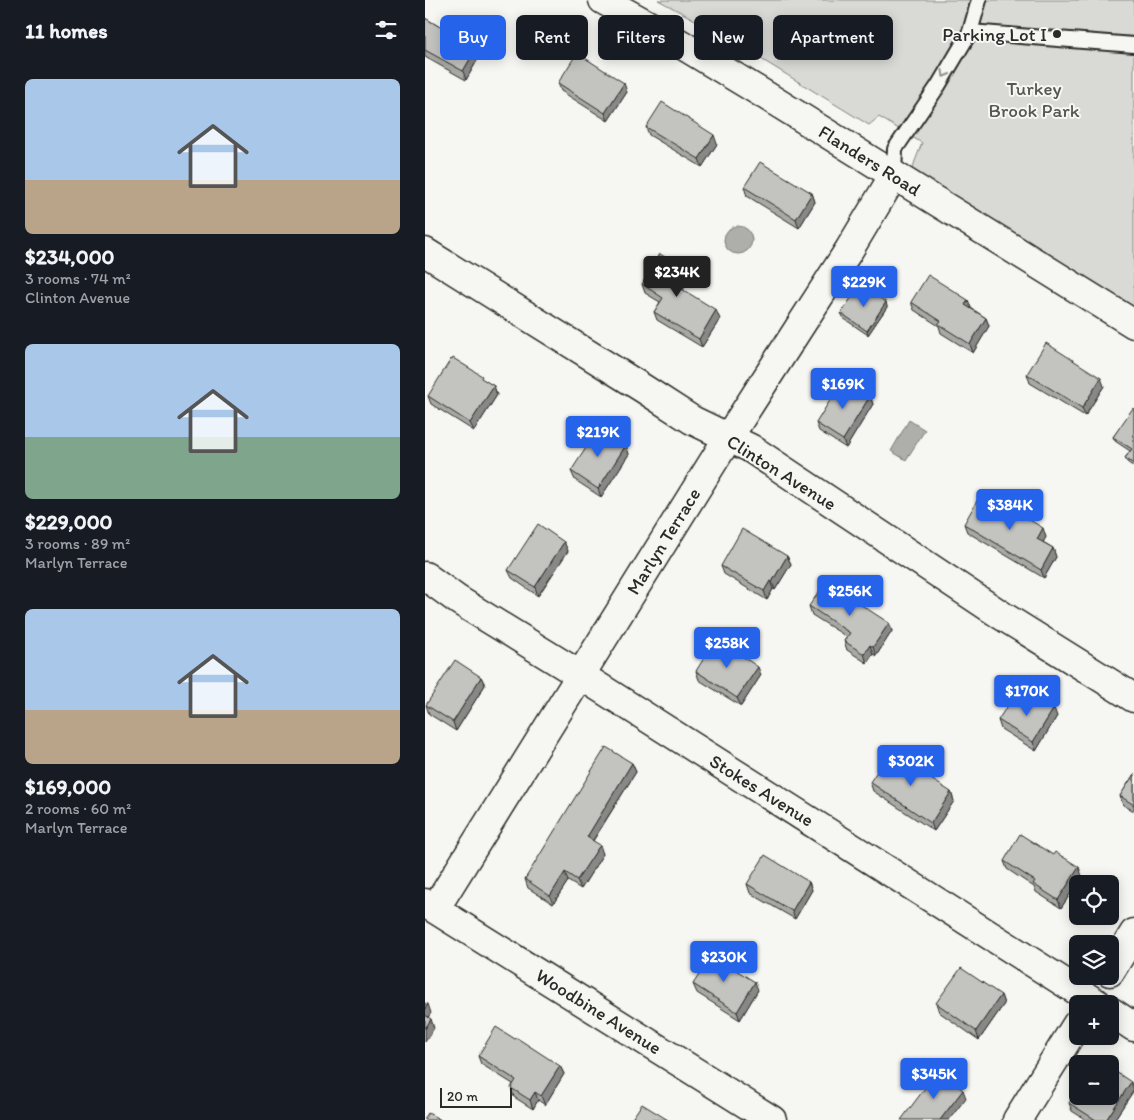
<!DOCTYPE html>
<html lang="en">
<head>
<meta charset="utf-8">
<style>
  body { margin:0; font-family:Itim,sans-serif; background:#20242c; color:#f1f3f6; height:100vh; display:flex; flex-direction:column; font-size:19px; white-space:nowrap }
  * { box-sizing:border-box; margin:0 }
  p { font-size:16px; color:#9ea1a6 }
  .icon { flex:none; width:28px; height:28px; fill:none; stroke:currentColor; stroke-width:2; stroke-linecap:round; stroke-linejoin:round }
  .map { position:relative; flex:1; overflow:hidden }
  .side { display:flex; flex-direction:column; background:#171b24; width:425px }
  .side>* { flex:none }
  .banner { position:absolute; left:15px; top:15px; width:475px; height:45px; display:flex; gap:10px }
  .fabs { position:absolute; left:644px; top:875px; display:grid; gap:10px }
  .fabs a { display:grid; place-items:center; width:50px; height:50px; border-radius:8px; background:#171b24; box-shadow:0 2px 12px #0003; font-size:25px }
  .scale { position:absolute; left:15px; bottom:12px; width:72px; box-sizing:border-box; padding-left:5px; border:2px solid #2b2b2b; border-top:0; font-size:14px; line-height:18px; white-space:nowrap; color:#2b2b2b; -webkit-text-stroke:4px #f6f6f2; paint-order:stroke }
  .price { position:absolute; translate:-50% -42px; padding:0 11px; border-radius:5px; background:#2563eb; color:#fff; font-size:16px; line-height:32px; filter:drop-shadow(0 1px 2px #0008) }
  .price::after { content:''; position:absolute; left:50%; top:30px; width:15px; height:11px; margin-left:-8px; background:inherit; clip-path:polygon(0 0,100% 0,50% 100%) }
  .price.on { background:#222; color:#fff }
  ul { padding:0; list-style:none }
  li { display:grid; align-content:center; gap:10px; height:265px; padding:0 25px }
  li span { display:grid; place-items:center; height:155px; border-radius:8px; color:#555 }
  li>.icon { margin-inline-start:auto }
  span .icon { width:90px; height:90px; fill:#fffc; stroke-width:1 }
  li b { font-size:21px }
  h2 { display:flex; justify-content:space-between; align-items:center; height:60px; padding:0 25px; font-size:21px }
  .tag { padding:0 18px; border-radius:8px; background:#171b24; box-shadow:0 2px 12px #0003; font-size:18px; line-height:45px }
  .tag.on { background:#2563eb; color:#fff }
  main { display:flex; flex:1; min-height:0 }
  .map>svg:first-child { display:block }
  .green { fill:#d9d9d5; stroke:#828280 }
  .water { fill:#aeaeab; stroke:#7a7a78 }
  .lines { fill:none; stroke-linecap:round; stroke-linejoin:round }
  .service-casing { stroke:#2b2b2b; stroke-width:18 }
  .minor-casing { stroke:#2b2b2b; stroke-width:31 }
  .secondary-casing { stroke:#2b2b2b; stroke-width:31 }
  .service { stroke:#f6f6f2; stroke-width:14 }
  .minor { stroke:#f6f6f2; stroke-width:28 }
  .secondary { stroke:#f6f6f2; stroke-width:28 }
  .wall { fill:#a8a8a5; stroke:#2b2b2b }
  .shaded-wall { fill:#888886; stroke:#2b2b2b }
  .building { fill:#c3c3c0; stroke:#2b2b2b }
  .oneway { stroke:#90908e }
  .poi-dot { fill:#2b2b2b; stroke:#f6f6f2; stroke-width:2 }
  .labels { text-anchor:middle; stroke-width:4; stroke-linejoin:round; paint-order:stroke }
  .poi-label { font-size:19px; fill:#2b2b2b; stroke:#f6f6f2; text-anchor:end }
  .park-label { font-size:19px; fill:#565656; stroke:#f6f6f2 }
  .street-label { font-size:19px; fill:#2b2b2b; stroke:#f6f6f2 }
</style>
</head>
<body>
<main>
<section class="side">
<h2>11 homes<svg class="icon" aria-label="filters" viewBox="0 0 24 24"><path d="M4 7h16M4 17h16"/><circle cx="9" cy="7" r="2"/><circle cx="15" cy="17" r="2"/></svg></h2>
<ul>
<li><span style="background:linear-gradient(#a9c7e8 65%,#b9a48a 0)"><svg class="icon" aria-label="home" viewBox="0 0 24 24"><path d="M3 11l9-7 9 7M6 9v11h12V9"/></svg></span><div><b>$234,000</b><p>3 rooms · 74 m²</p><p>Clinton Avenue</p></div></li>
<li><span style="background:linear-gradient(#a9c7e8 60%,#7fa58c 0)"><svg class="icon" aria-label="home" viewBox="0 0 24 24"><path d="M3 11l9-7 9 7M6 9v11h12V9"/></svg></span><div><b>$229,000</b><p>3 rooms · 89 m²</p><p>Marlyn Terrace</p></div></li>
<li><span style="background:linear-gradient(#a9c7e8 65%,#b9a48a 0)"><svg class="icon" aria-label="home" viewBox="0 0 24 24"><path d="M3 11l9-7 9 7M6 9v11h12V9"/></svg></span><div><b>$169,000</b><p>2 rooms · 60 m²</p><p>Marlyn Terrace</p></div></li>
</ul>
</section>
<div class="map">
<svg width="709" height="1120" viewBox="0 0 709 1120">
  <rect width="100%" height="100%" fill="#f6f6f2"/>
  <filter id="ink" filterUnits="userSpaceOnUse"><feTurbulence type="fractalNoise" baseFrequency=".02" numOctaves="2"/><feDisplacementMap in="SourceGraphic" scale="10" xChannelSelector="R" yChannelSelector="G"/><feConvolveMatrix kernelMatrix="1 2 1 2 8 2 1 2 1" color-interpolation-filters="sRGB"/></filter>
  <g filter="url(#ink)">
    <path class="green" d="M233,0H709V309L487,171L490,161L497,143L454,117L444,125L287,29Z"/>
    <g class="water">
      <circle cx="313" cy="240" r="14"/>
      <path d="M484,420L500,430L481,460L466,451Z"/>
    </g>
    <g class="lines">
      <defs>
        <g id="service">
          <path d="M545,32L709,45"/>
          <path d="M469,175L470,149L513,86L545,32L554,0"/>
        </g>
        <g id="minor">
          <path d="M0,252L219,389L267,420L325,448L576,615L709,698"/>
          <path d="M0,576L33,600L155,675L673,1004"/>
          <path d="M0,903L347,1120"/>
          <path d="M10,909L303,438L424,250L469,175"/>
          <path d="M685,972L709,933"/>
          <path d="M685,1011L709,1027"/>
          <path d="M592,1120L652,1024"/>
        </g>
        <path id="secondary" d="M178,0L236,32L340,95L709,324"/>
      </defs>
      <use href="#service" class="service-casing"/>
      <use href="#minor" class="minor-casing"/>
      <use href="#secondary" class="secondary-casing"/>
      <use href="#service" class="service"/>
      <use href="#minor" class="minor"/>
      <use href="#secondary" class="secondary"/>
    </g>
    <g class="wall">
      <path d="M0,18L30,36L55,42L58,50L41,80L0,57Z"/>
      <path d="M133,83L202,92L183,121L136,91Z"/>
      <path d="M221,127L292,144L277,167L224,135Z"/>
      <path d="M319,187L387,193L390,202L374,228L322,196Z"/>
      <path d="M261,270L264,279L258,290L295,319L277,347L232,320L229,312L235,302L220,293L217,284Z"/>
      <path d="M543,300L546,308L561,318L564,326L548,353L516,333L514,326L489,310L486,302Z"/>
      <path d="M461,302L462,307L443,335L418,318L416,313Z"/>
      <path d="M602,374L679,386L660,416L605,383Z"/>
      <path d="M58,380L69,386L72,395L49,431L6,404L3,396Z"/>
      <path d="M445,396L448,404L421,448L394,431L391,423Z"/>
      <path d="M709,409V467L702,462L700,458L705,451L690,441L688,437Z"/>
      <path d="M201,445L204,454L176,497L150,480L146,471Z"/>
      <path d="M569,506L621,537L618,542L628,548L631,557L619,578L542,532L539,524Z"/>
      <path d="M139,542L143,551L113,596L87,578L83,570Z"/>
      <path d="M362,556L366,564L350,590L348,589L342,600L299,574L296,566Z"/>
      <path d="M384,606L464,623L467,631L451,656L448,654L442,663L422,650L419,641L422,637L387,615Z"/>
      <path d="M305,652L336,675L316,706L274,680L271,671Z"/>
      <path d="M56,677L60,685L31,731L4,714L1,705Z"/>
      <path d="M632,716L611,751L576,729L573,720Z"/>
      <path d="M207,763L211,772L168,841L178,854L156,889L143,881L128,904L103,888L100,879Z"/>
      <path d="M709,774V811L698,805L695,796Z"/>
      <path d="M445,782L526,792L529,801L509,831L448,791Z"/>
      <path d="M579,861L657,876L636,908L611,892L609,887L582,869Z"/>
      <path d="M384,882L387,890L370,919L325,893L322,884Z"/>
      <path d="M268,984L333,990L315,1020L272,993Z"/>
      <path d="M576,995L579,1004L554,1040L514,1012L511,1003Z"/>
      <path d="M53,1056L135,1066L139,1074L120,1105L113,1100L108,1109L89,1097L86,1088L88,1084L56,1064Z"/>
      <path d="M709,1090L689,1120H661L647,1111L644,1103Z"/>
    </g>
    <g class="shaded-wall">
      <path d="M55,42L58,50L41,80L38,71Z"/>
      <path d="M199,83L202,92L183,121L180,113Z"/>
      <path d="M289,135L292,144L277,167L274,159Z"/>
      <path d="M387,193L390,202L374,228L371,219Z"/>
      <path d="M261,270L264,279L255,295L252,286Z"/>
      <path d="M543,300L546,308L543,313L540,305Z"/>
      <path d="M461,302L462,307L443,335L442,331Z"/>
      <path d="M291,310L295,319L277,347L274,339Z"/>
      <path d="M561,318L564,326L548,353L545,344Z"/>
      <path d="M676,378L679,386L660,416L657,408Z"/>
      <path d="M69,386L72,395L49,431L45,423Z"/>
      <path d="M445,396L448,404L421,448L418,440Z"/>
      <path d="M201,445L204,454L176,497L173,489Z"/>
      <path d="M618,528L621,537L615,548L612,539Z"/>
      <path d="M139,542L143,551L113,596L110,587Z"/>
      <path d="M628,548L631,557L619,578L616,570Z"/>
      <path d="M362,556L366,564L350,590L347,582Z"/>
      <path d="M345,581L348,589L342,600L339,591Z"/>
      <path d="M464,623L467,631L451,656L448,647Z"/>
      <path d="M445,645L448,654L442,663L439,654Z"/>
      <path d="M333,667L336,675L316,706L312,698Z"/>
      <path d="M56,677L60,685L31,731L28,722Z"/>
      <path d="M629,708L632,716L611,751L608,742Z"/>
      <path d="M207,763L211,772L165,845L162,837Z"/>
      <path d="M526,792L529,801L509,831L506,823Z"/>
      <path d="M175,845L178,854L156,889L152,880Z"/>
      <path d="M654,867L657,876L636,908L633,900Z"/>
      <path d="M140,872L143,881L128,904L125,896Z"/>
      <path d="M384,882L387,890L370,919L367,911Z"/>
      <path d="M330,982L333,990L315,1020L312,1012Z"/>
      <path d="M576,995L579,1004L554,1040L551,1031Z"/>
      <path d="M3,1004L6,1013L0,1022V1009Z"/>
      <path d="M6,1019L9,1028L0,1042V1029Z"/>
      <path d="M135,1066L139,1074L120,1105L116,1096Z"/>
      <path d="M706,1082L709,1090L689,1120H681Z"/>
      <path d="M538,1090L541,1098L524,1120H515Z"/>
      <path d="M110,1092L113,1100L108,1109L105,1100Z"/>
    </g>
    <g class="building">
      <path d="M0,18L30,36L33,30L55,42L38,71L0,50Z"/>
      <path d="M152,53L199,83L180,113L133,83Z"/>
      <path d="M237,102L289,135L274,159L221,127Z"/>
      <path d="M335,162L387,193L371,219L319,187Z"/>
      <path d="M235,254L261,270L252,286L291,310L274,339L229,312L238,298L217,284Z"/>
      <path d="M503,275L543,300L540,305L561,318L545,344L513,324L516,321L486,302Z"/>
      <path d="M435,285L461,302L442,331L416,313Z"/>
      <path d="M621,343L676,378L657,408L602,374Z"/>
      <path d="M28,358L57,376L56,378L69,386L45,423L3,396L26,359L27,360Z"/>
      <path d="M418,379L445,396L418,440L391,423Z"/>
      <path d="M708,408L709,409V464L700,458L707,449L688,437Z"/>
      <path d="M174,428L201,445L173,489L146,471Z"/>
      <path d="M554,497L569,506L572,500L618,528L612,539L628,548L616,570L539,524Z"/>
      <path d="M113,524L139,542L110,587L83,570Z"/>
      <path d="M317,529L362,556L347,582L345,581L339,591L296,566Z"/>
      <path d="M401,582L464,623L448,647L445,645L439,654L419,641L425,633L384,606Z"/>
      <path d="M289,642L305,652L307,649L333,667L312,698L271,671Z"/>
      <path d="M30,660L56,677L28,722L1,705Z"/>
      <path d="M608,695L629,708L608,742L573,720L586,700L601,708Z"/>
      <path d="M181,747L207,763L162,837L175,845L152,880L140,872L125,896L100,879Z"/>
      <path d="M465,752L526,792L506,823L445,782Z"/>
      <path d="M709,774V805L695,796Z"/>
      <path d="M595,834L628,855L630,852L654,867L633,900L608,884L610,881L579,861Z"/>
      <path d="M340,855L384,882L367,911L322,884Z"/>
      <path d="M287,955L330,982L312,1012L268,984Z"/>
      <path d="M536,968L576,995L551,1031L511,1003Z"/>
      <path d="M0,1003L3,1004L0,1009Z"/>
      <path d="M0,1015L6,1019L0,1029Z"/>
      <path d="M71,1027L90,1039L92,1038L135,1066L116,1096L110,1092L105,1100L86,1088L91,1080L53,1056Z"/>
      <path d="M672,1059L679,1064H669Z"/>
      <path d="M685,1068L706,1082L681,1120H671L644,1103L652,1089V1096H685Z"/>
      <path d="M513,1071L538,1090L515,1120H476Z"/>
      <path d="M217,1104L243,1120H206Z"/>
      <path d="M3,1113L16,1120H0V1118Z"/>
    </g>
    <defs><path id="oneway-chevron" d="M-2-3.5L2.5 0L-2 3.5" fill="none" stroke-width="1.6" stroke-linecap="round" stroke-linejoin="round" transform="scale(1.25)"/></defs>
    <use class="oneway" href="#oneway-chevron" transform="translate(520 74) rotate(120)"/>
  </g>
  <circle class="poi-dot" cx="632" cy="34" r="5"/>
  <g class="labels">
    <g class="poi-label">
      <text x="622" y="41">Parking Lot I</text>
    </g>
    <g class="park-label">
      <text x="609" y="95">Turkey<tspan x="609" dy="22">Brook Park</tspan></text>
    </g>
    <g class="street-label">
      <text transform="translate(445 160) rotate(32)" y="7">Flanders Road</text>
      <text transform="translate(357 472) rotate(32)" y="7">Clinton Avenue</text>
      <text transform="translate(238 541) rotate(-58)" y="7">Marlyn Terrace</text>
      <text transform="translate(337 790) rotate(32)" y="7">Stokes Avenue</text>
      <text transform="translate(174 1011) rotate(32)" y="7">Woodbine Avenue</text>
    </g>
  </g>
</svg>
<div class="fabs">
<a><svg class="icon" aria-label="locate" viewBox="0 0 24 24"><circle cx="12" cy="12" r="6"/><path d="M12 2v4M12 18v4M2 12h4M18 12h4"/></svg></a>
<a><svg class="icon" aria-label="layers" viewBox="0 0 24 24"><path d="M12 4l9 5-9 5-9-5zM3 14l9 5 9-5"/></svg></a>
<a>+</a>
<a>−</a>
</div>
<div class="scale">20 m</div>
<b class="price on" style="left:252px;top:298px">$234K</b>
<b class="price" style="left:439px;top:308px">$229K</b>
<b class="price" style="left:418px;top:410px">$169K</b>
<b class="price" style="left:173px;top:458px">$219K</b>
<b class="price" style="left:585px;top:531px">$384K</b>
<b class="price" style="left:425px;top:617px">$256K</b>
<b class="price" style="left:302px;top:669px">$258K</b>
<b class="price" style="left:602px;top:717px">$170K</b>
<b class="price" style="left:486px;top:787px">$302K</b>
<b class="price" style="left:299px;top:983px">$230K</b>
<b class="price" style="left:509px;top:1100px">$345K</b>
<div class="banner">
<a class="tag on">Buy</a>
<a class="tag">Rent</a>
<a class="tag">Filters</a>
<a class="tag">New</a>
<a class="tag">Apartment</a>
</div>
</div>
</main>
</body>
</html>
